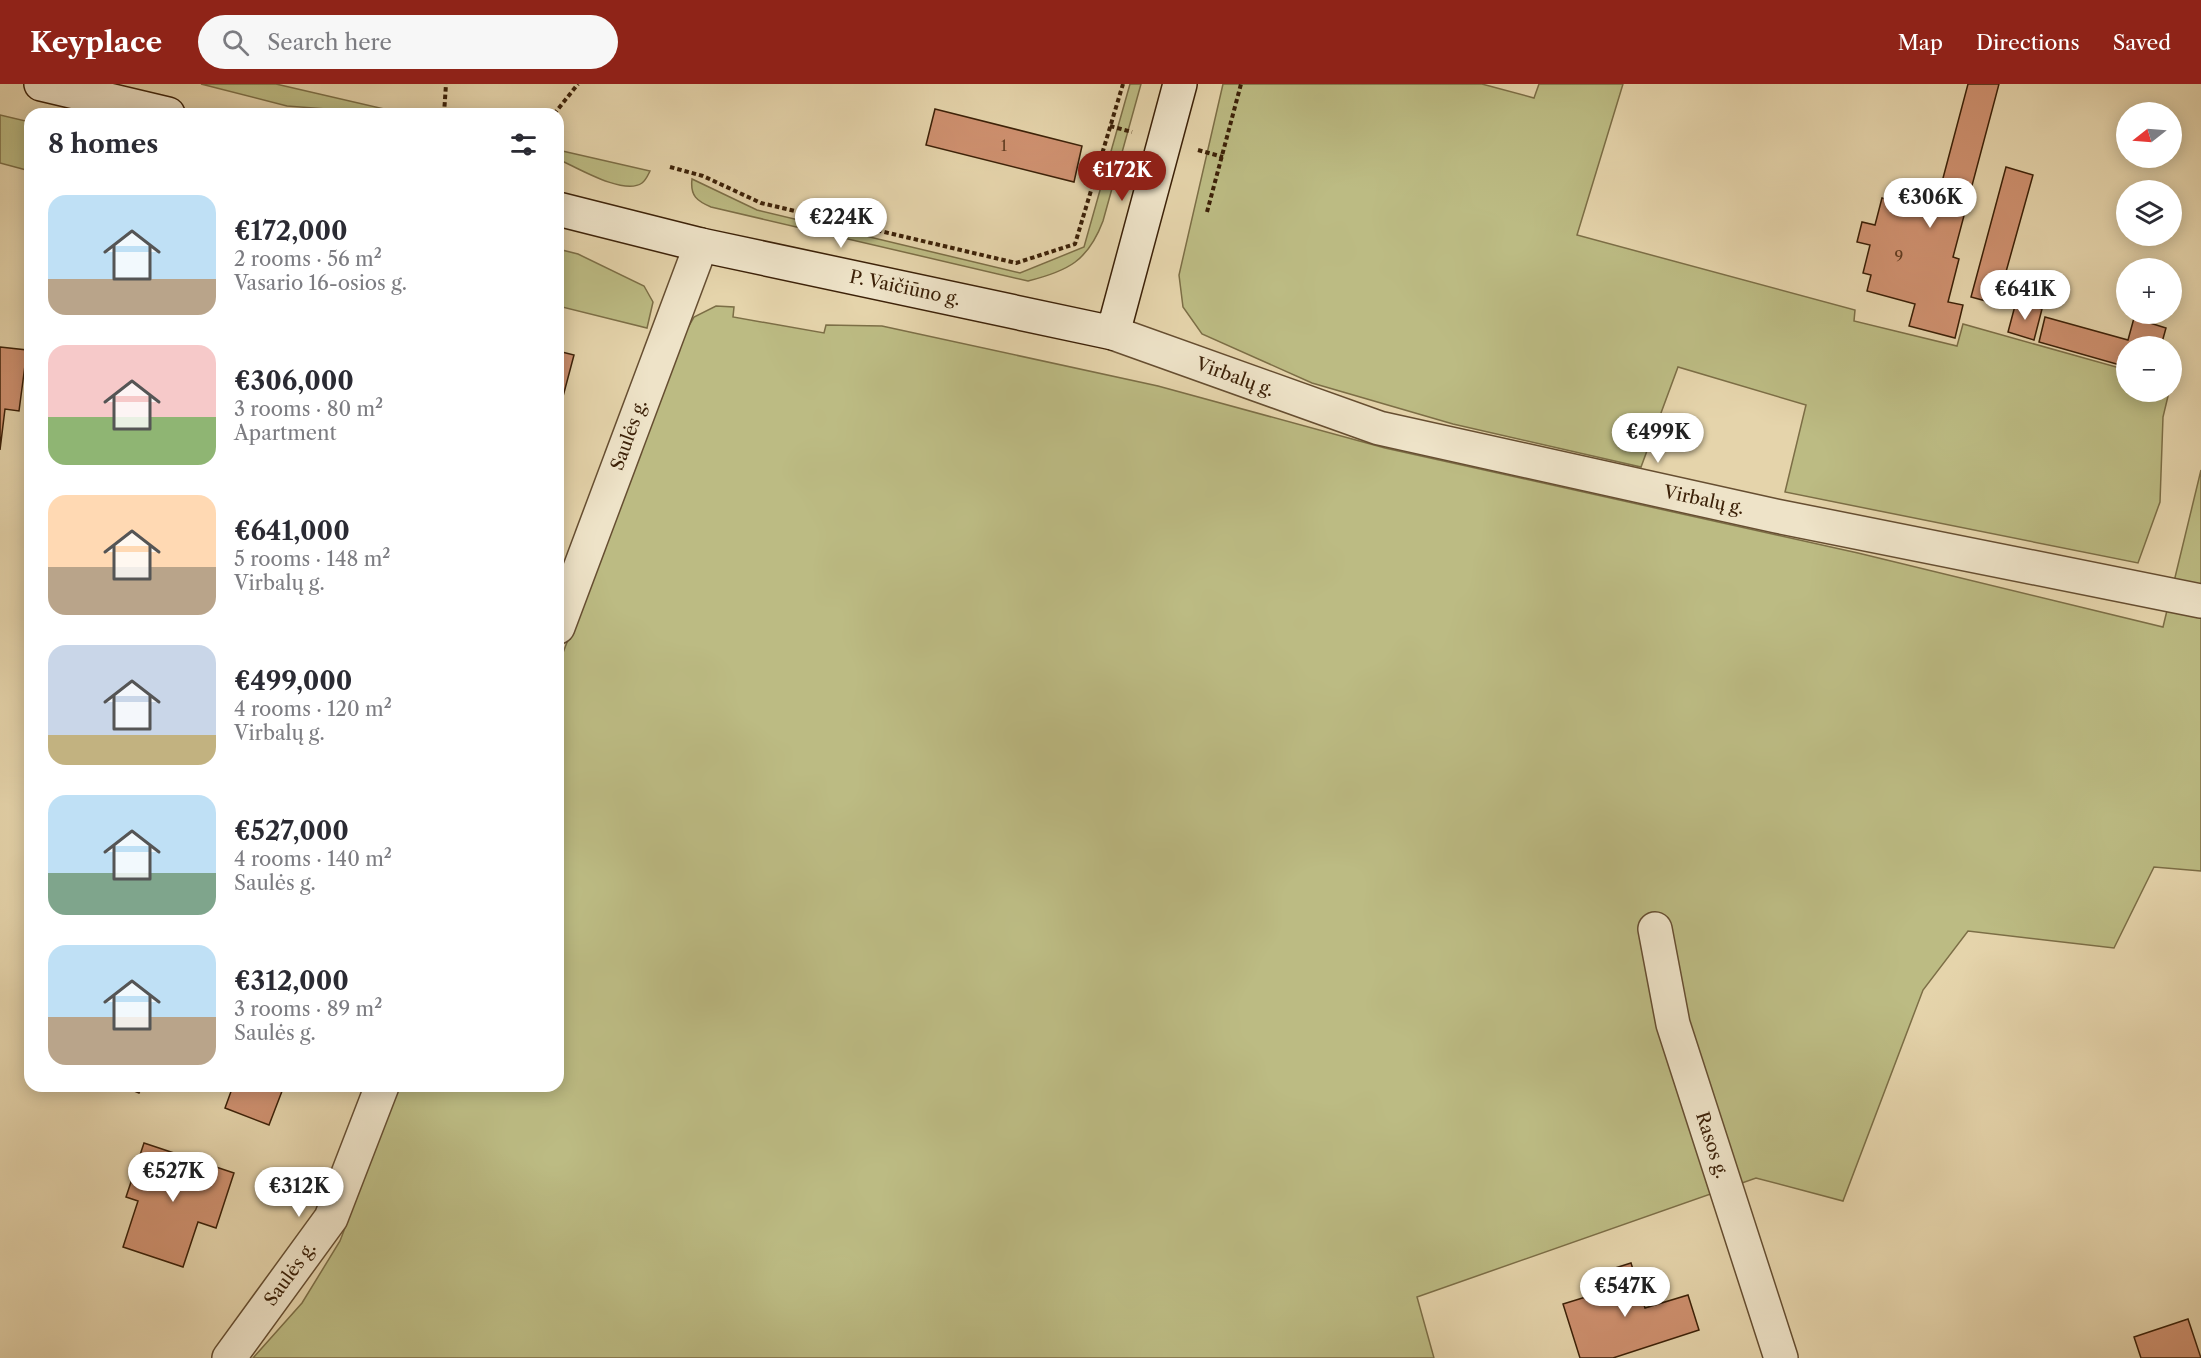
<!DOCTYPE html>
<html lang="en">
<head>
<meta charset="utf-8">
<style>
  body { margin:0; font-family:"Libre Caslon Text",serif; background:#f7f7f7; color:#2b2b33; height:100vh; display:flex; flex-direction:column; font-size:22px; white-space:nowrap }
  * { box-sizing:border-box; margin:0 }
  p { font-size:20px; color:#7c7c81 }
  .icon { flex:none; width:33px; height:33px; fill:none; stroke:currentColor; stroke-width:2; stroke-linecap:round; stroke-linejoin:round }
  .map { position:relative; flex:1; overflow:hidden }
  .drawer { position:absolute; left:24px; top:24px; width:540px; height:984px; display:flex; flex-direction:column; background:#fff; border-radius:18px; box-shadow:0 3px 15px #0003 }
  .drawer>* { flex:none }
  .needle { width:39px; rotate:253deg }
  .tools { position:absolute; left:2116px; top:18px; display:grid; gap:12px }
  .tools a { display:grid; place-items:center; width:66px; height:66px; border-radius:50%; background:#fff; box-shadow:0 3px 15px #0003; font-size:30px }
  .price { position:absolute; translate:-50% -51px; padding:0 14px; border-radius:21px; background:#fff; color:#222; font-size:20px; line-height:39px; filter:drop-shadow(0 2px 3px #0008) }
  .price::after { content:''; position:absolute; left:50%; top:36px; width:18px; height:14px; margin-left:-9px; background:inherit; clip-path:polygon(0 0,100% 0,50% 100%) }
  .price.on { background:#8f2418; color:#fff }
  ul { padding:0; list-style:none }
  li { display:flex; align-items:center; gap:18px; height:150px; padding:0 24px }
  li span { display:grid; place-items:center; flex:none; width:168px; height:120px; border-radius:18px; color:#555 }
  li>.icon { margin-inline-start:auto }
  span .icon { width:72px; height:72px; fill:#fffc; stroke-width:1 }
  li b { font-size:26px }
  h2 { display:flex; justify-content:space-between; align-items:center; height:72px; padding:0 24px; font-size:26px }
  header { display:flex; align-items:center; gap:36px; box-sizing:border-box; height:84px; padding:0 30px; background:#8f2418; color:#fff }
  header strong { font-size:28px }
  nav { display:flex; gap:33px; margin-inline-start:auto; font-size:21px }
  .search { width:420px; height:54px; background:#f7f7f7; display:flex; align-items:center; gap:15px; box-sizing:border-box; padding:0 21px; border-radius:33px; color:#7c7c81; font-size:22px }
  .map>svg:first-child { display:block }
  .green { fill:#bcbb83; stroke:#7c6e46; stroke-width:1.5 }
  .building { fill:#cf9170; stroke:#3c2108; stroke-width:1.5 }
  .lines { fill:none; stroke-linecap:round; stroke-linejoin:round }
  .minor-casing { stroke:#664e31; stroke-width:36 }
  .secondary-casing { stroke:#3c2108; stroke-width:36 }
  .path { stroke:#3c2108; stroke-width:4; stroke-dasharray:4.5 3; stroke-linecap:butt }
  .minor { stroke:#eee3c8; stroke-width:33 }
  .secondary { stroke:#eee3c8; stroke-width:33 }
  .labels { text-anchor:middle; stroke-width:5; stroke-linejoin:round; paint-order:stroke }
  .number-label { font-size:15px; fill:#613d22 }
  .street-label { font-size:18px; fill:#3c2108; stroke:#eee3c8 }
</style>
</head>
<body>
<header>
<strong>Keyplace</strong>
<div class="search"><svg class="icon" aria-label="search" viewBox="0 0 24 24"><circle cx="10" cy="10" r="6"/><path d="M15 15l6 6"/></svg>Search here</div>
<nav><a>Map</a><a>Directions</a><a>Saved</a></nav>
</header>
<div class="map">
<svg width="2201" height="1274" viewBox="0 0 2201 1274">
  <rect width="100%" height="100%" fill="#e5d4ab"/>
  <filter id="stains"><feTurbulence type="fractalNoise" baseFrequency=".00333" numOctaves="4"/><feColorMatrix values="0 0 0 0 .2 0 0 0 0 .09 0 0 0 0 .02 0 0 0 .5 -.17"/></filter>
  <radialGradient id="worn" r=".72"><stop offset=".6" stop-color="#630" stop-opacity="0"/><stop offset="1" stop-color="#630" stop-opacity=".3"/></radialGradient>
  <g class="green">
    <path d="M201,0H276L393,27L392,30L287,22Z"/>
    <path d="M1130,0H1141L1103,137C1088,177 1068,187 1028,197L711,123C697,117 690,112 692,95L757,126L1020,189L1084,163Z"/>
    <path d="M1223,0H1482L1534,14L1539,0H1623L1577,151L1855,226L1854,237L1957,262L1963,240L2127,286V308H2169L2163,333L2160,418L2138,479L1785,408L1806,321L1678,283L1641,383L1453,340L1312,299L1202,250L1183,223L1179,191Z"/>
    <path d="M0,31L30,38V87L0,79Z"/>
    <path d="M558,66L650,87C648,91 646,96 642,99C624,112 576,83 558,75Z"/>
    <path d="M558,165L578,170L644,202L653,218L647,244L558,222Z"/>
    <path d="M716,222L734,223L733,233L824,249L826,241L882,242L1158,302L1385,364L1858,469L2163,543L2201,386V787L2154,783L2114,864L1968,847L1923,906L1843,1117L1756,1094L1417,1213L1434,1274H253L302,1219L340,1157L399,1002H558V582L683,252L694,233Z"/>
  </g>
  <g class="building">
    <path d="M1968,0H1999L1953,173L1959,175L1948,218L1963,221L1955,254L1909,242L1915,220L1867,207L1871,191L1863,189L1870,161L1857,158L1862,138L1875,141L1882,114L1934,128Z"/>
    <path d="M935,25L1082,62L1074,98L926,61Z"/>
    <path d="M2006,83L2033,91L1997,220L1971,213Z"/>
    <path d="M2016,218L2042,225L2034,256L2008,248Z"/>
    <path d="M2045,233L2128,256L2134,234L2166,244L2161,262H2127V283L2039,258Z"/>
    <path d="M0,263L27,266L19,327L5,325L0,366Z"/>
    <path d="M558,267L574,271L561,320L558,319Z"/>
    <path d="M122,1002H142L139,1009Z"/>
    <path d="M233,1002H284L269,1041L225,1024Z"/>
    <path d="M144,1059L234,1089L216,1144L198,1138L183,1183L123,1163L138,1117L126,1113Z"/>
    <path d="M1631,1179L1645,1224L1688,1211L1699,1246L1613,1274H1580L1563,1220L1602,1208L1596,1190Z"/>
    <path d="M2188,1235L2201,1274H2141L2134,1253Z"/>
  </g>
  <g class="lines">
    <defs>
      <g id="minor">
        <path d="M1113,249L1379,344L1776,432L2201,517"/>
        <path d="M558,543L701,161"/>
        <path d="M1655,845L1673,940L1781,1274"/>
        <path d="M229,1274L331,1134L382,1002"/>
      </g>
      <g id="secondary">
        <path d="M41,0L168,30"/>
        <path d="M558,125L701,161L1113,249L1180,0"/>
      </g>
    </defs>
    <use href="#minor" class="minor-casing"/>
    <use href="#secondary" class="secondary-casing"/>
    <g class="path">
      <path d="M444,30L446,0"/>
      <path d="M554,30L578,0"/>
      <path d="M1110,42L1132,48"/>
      <path d="M1198,66L1223,73"/>
      <path d="M670,83L703,92L761,119L1016,179L1075,160L1123,0"/>
      <path d="M1207,128L1241,0"/>
    </g>
    <use href="#minor" class="minor"/>
    <use href="#secondary" class="secondary"/>
  </g>
  <g class="labels">
    <g class="number-label">
      <text x="1004" y="67">1</text>
      <text x="1899" y="177">9</text>
    </g>
    <g class="street-label">
      <text transform="translate(905 204) rotate(12)" y="6">P. Vaičiūno g.</text>
      <text transform="translate(1235 293) rotate(20)" y="6">Virbalų g.</text>
      <text transform="translate(629 351) rotate(-70)" y="6">Saulės g.</text>
      <text transform="translate(1704 416) rotate(12)" y="6">Virbalų g.</text>
      <text transform="translate(1712 1061) rotate(72)" y="6">Rasos g.</text>
      <text transform="translate(290 1190) rotate(-54)" y="6">Saulės g.</text>
    </g>
  </g>
  <rect width="100%" height="100%" filter="url(#stains)"/>
  <rect width="100%" height="100%" fill="url(#worn)"/>
</svg>
<div class="tools">
<a><svg class="needle" viewBox="-14 -14 28 28"><path d="M0-13l5 13h-10z" fill="#e53935"/><path d="M0 13l5-13h-10z" fill="#7c7c81"/></svg></a>
<a><svg class="icon" aria-label="layers" viewBox="0 0 24 24"><path d="M12 4l9 5-9 5-9-5zM3 14l9 5 9-5"/></svg></a>
<a>+</a>
<a>−</a>
</div>
<b class="price on" style="left:1122px;top:118px">€172K</b>
<b class="price" style="left:1930px;top:145px">€306K</b>
<b class="price" style="left:841px;top:165px">€224K</b>
<b class="price" style="left:2025px;top:237px">€641K</b>
<b class="price" style="left:1658px;top:380px">€499K</b>
<b class="price" style="left:173px;top:1119px">€527K</b>
<b class="price" style="left:299px;top:1134px">€312K</b>
<b class="price" style="left:1625px;top:1234px">€547K</b>
<section class="drawer">
<h2>8 homes<svg class="icon" aria-label="filters" viewBox="0 0 24 24"><path d="M4 7h16M4 17h16"/><circle cx="9" cy="7" r="2"/><circle cx="15" cy="17" r="2"/></svg></h2>
<ul>
<li><span style="background:linear-gradient(#bfe0f5 70%,#b9a48a 0)"><svg class="icon" aria-label="home" viewBox="0 0 24 24"><path d="M3 11l9-7 9 7M6 9v11h12V9"/></svg></span><div><b>€172,000</b><p>2 rooms · 56 m²</p><p>Vasario 16-osios g.</p></div></li>
<li><span style="background:linear-gradient(#f6c9c9 60%,#8fb573 0)"><svg class="icon" aria-label="home" viewBox="0 0 24 24"><path d="M3 11l9-7 9 7M6 9v11h12V9"/></svg></span><div><b>€306,000</b><p>3 rooms · 80 m²</p><p>Apartment</p></div></li>
<li><span style="background:linear-gradient(#ffd9b3 60%,#b9a48a 0)"><svg class="icon" aria-label="home" viewBox="0 0 24 24"><path d="M3 11l9-7 9 7M6 9v11h12V9"/></svg></span><div><b>€641,000</b><p>5 rooms · 148 m²</p><p>Virbalų g.</p></div></li>
<li><span style="background:linear-gradient(#c9d6e8 75%,#c2b280 0)"><svg class="icon" aria-label="home" viewBox="0 0 24 24"><path d="M3 11l9-7 9 7M6 9v11h12V9"/></svg></span><div><b>€499,000</b><p>4 rooms · 120 m²</p><p>Virbalų g.</p></div></li>
<li><span style="background:linear-gradient(#bfe0f5 65%,#7fa58c 0)"><svg class="icon" aria-label="home" viewBox="0 0 24 24"><path d="M3 11l9-7 9 7M6 9v11h12V9"/></svg></span><div><b>€527,000</b><p>4 rooms · 140 m²</p><p>Saulės g.</p></div></li>
<li><span style="background:linear-gradient(#bfe0f5 60%,#b9a48a 0)"><svg class="icon" aria-label="home" viewBox="0 0 24 24"><path d="M3 11l9-7 9 7M6 9v11h12V9"/></svg></span><div><b>€312,000</b><p>3 rooms · 89 m²</p><p>Saulės g.</p></div></li>
</ul>
</section>
</div>
</body>
</html>
